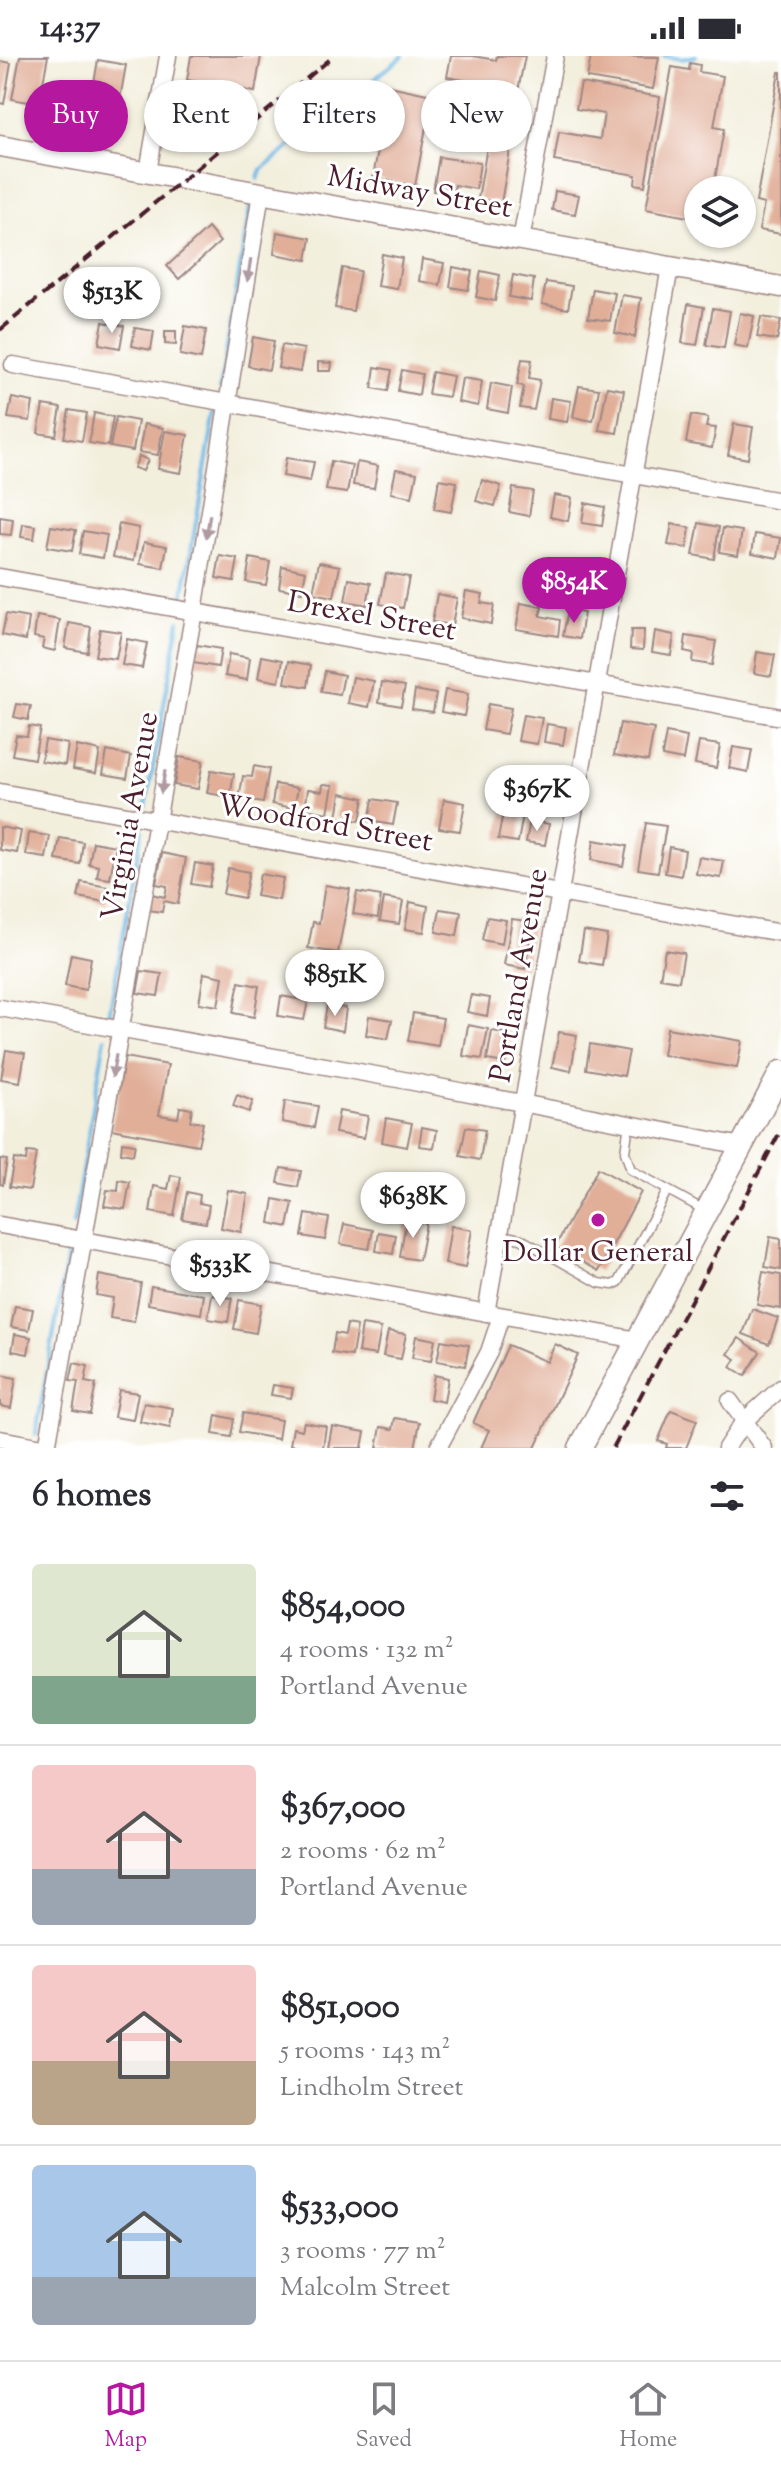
<!DOCTYPE html>
<html lang="en">
<head>
<meta charset="utf-8">
<style>
  body { margin:0; font-family:"Sorts Mill Goudy",serif; background:#f7f7f7; color:#2b2b33; height:100vh; display:flex; flex-direction:column; font-size:30px; white-space:nowrap }
  * { box-sizing:border-box; margin:0 }
  p { font-size:26px; color:#7c7c81 }
  .icon { flex:none; width:44px; height:44px; fill:none; stroke:currentColor; stroke-width:2; stroke-linecap:round; stroke-linejoin:round }
  .map { position:relative; height:1392px; overflow:hidden }
  .side { display:flex; flex-direction:column; background:#fff; flex:1 }
  .side>* { flex:none }
  .banner { position:absolute; left:24px; top:24px; width:734px; height:72px; display:flex; gap:16px }
  .fabs { position:absolute; left:684px; top:120px; display:grid; gap:16px }
  .fabs a { display:grid; place-items:center; width:72px; height:72px; border-radius:50%; background:#fff; box-shadow:0 2px 6px #0004; font-size:40px }
  .price { position:absolute; translate:-50% -68px; padding:0 18px; border-radius:28px; background:#fff; color:#222; font-size:26px; line-height:52px; filter:drop-shadow(0 2px 4px #0008) }
  .price::after { content:''; position:absolute; left:50%; top:48px; width:24px; height:18px; margin-left:-12px; background:inherit; clip-path:polygon(0 0,100% 0,50% 100%) }
  .price.active { background:#b5179e; color:#fff }
  ul { padding:0; list-style:none }
  li { display:flex; align-items:center; gap:24px; height:200px; padding:0 32px }
  li+li { border-top:2px solid #e1e1e2 }
  li span { display:grid; place-items:center; flex:none; width:224px; height:160px; border-radius:8px; color:#555 }
  li>.icon { margin-inline-start:auto }
  span .icon { width:96px; height:96px; fill:#fffc; stroke-width:1 }
  li b { font-size:34px }
  h2 { display:flex; justify-content:space-between; align-items:center; height:96px; padding:0 32px; font-size:34px }
  .chip { padding:0 28px; border-radius:36px; background:#fff; box-shadow:0 2px 6px #0004; font-size:28px; line-height:72px }
  .chip.active { background:#b5179e; color:#fff }
  .status { display:flex; justify-content:space-between; align-items:center; height:56px; padding:0 40px; background:#fff; direction:ltr }
  .status svg { height:22px; fill:currentColor }
  .dock { display:flex; justify-content:space-around; align-items:center; height:112px; border-top:2px solid #e1e1e2; background:#fff; font-size:22px; color:#7c7c81 }
  .dock a { display:grid; justify-items:center; gap:4px }
  .dock .active { color:#b5179e }
  .map>svg:first-child { display:block }
  .lines { fill:none; stroke-linecap:round; stroke-linejoin:round }
  .stream { stroke:#6db8e6; stroke-width:4 }
  .building { fill:#e1ae98 }
  .service-casing { stroke:#9e8784; stroke-width:11 }
  .minor-casing { stroke:#9e8784; stroke-width:19 }
  .tertiary-casing { stroke:#9e8784; stroke-width:23 }
  .secondary-casing { stroke:#9e8784; stroke-width:25 }
  .service { stroke:#fff; stroke-width:8 }
  .minor { stroke:#fff; stroke-width:16 }
  .tertiary { stroke:#fff; stroke-width:20 }
  .secondary { stroke:#fff; stroke-width:22 }
  .rail { stroke:#4a1f2b; stroke-width:4; stroke-dasharray:12 6; stroke-linecap:butt }
  .oneway { fill:#ae9aa0 }
  .poi-dot { fill:#b5179e; stroke:#fff; stroke-width:3 }
  .labels { text-anchor:middle; stroke-width:6; stroke-linejoin:round; paint-order:stroke }
  .street-label { font-size:30px; fill:#4a1f2b; stroke:#fff }
  .poi-label { font-size:30px; fill:#4a1f2b; stroke:#fff }
</style>
</head>
<body>
<div class="status"><b>14:37</b><svg viewBox="0 0 49 12"><path d="M0 12V9h3v3zM5 12V6h3v6zM10 12V3h3v9zM15 12V0h3v12zM26 1h20v11H26zM47 4h2v5h-2z"/></svg></div>
<div class="map">
<svg width="781" height="1392" viewBox="0 0 781 1392">
  <rect width="100%" height="100%" fill="#fff"/>
  <filter id="ink" filterUnits="userSpaceOnUse"><feTurbulence type="fractalNoise" baseFrequency=".0125" numOctaves="2"/><feDisplacementMap in="SourceGraphic" scale="16" xChannelSelector="R" yChannelSelector="G"/><feConvolveMatrix kernelMatrix="1 2 1 2 8 2 1 2 1" color-interpolation-filters="sRGB"/></filter>
  <filter id="wash" filterUnits="userSpaceOnUse"><feTurbulence type="fractalNoise" baseFrequency=".006" numOctaves="4" result="noise"/><feDisplacementMap in="SourceGraphic" scale="32" xChannelSelector="R" yChannelSelector="G"/><feGaussianBlur stdDeviation="1.8" result="paint"/><feColorMatrix in="noise" values="0 0 0 0 0 0 0 0 0 0 0 0 0 0 0 0 0 1.4 0 .05"/><feComposite in="paint" operator="in"/></filter>
  <g filter="url(#wash)">
    <rect width="100%" height="100%" fill="#f3efdd"/>
    <g class="lines">
      <g class="stream">
        <path d="M664,0L681,3L696,0"/>
        <path d="M258,123L261,114L403,0"/>
        <path d="M220,333L251,146"/>
        <path d="M183,542L215,356"/>
        <path d="M146,750L179,565"/>
        <path d="M109,960L142,773"/>
        <path d="M73,1169L105,982"/>
        <path d="M36,1378L69,1192"/>
      </g>
    </g>
    <g id="blocks">
      <g class="building">
        <path d="M20,0H48L39,48L12,43Z"/>
        <path d="M191,0H261L255,36L187,24Z"/>
        <path d="M451,0H473L496,4L497,0H525L518,35L508,33L506,44L516,46L514,58L520,60L519,69L450,56L454,36L493,43L496,30L447,21Z"/>
        <path d="M591,0L659,1L653,33L587,22Z"/>
        <path d="M98,4L126,9L114,77L86,73Z"/>
        <path d="M0,5L11,7L4,48L0,47Z"/>
        <path d="M690,7L700,9L699,16L723,20L714,71L724,73L713,134H698V163L646,153L672,11L689,14Z"/>
        <path d="M779,16H781V178L759,174L764,148L756,146Z"/>
        <path d="M581,27L660,41L645,130L635,128L636,119L554,105L559,76L600,83L604,58L576,53Z"/>
        <path d="M390,30L432,39L415,130L373,121Z"/>
        <path d="M179,45L205,50L202,66L194,64L191,83L173,80Z"/>
        <path d="M488,85L511,89L501,147L478,143Z"/>
        <path d="M439,101L480,107L476,133L455,129L453,138L433,135Z"/>
        <path d="M555,135L579,139L575,158L552,154Z"/>
        <path d="M208,172L220,186L179,223L167,210Z"/>
        <path d="M277,176L311,182L307,204L274,198Z"/>
        <path d="M382,198L402,202L397,233L377,230Z"/>
        <path d="M422,203L444,207L440,229L419,225Z"/>
        <path d="M453,211L472,215L468,234L450,231Z"/>
        <path d="M342,212L360,215L353,255L335,252Z"/>
        <path d="M481,215L500,219L495,245L476,241Z"/>
        <path d="M513,219L534,223L531,245L509,241Z"/>
        <path d="M546,226L572,230L568,253L542,248Z"/>
        <path d="M593,233L615,237L610,265L588,262Z"/>
        <path d="M622,239L641,242L635,281L615,277Z"/>
        <path d="M688,248L704,251L697,289L682,287Z"/>
        <path d="M713,252L730,255L724,292L706,289Z"/>
        <path d="M740,257L754,260L748,292L734,289Z"/>
        <path d="M761,261L781,264L777,284L757,281Z"/>
        <path d="M103,266L124,270L120,292L99,288Z"/>
        <path d="M185,270L206,274L201,303L180,299Z"/>
        <path d="M135,272L154,275L151,294L132,290Z"/>
        <path d="M165,275H176V289L165,288Z"/>
        <path d="M253,281L274,285L269,314L248,310Z"/>
        <path d="M282,289L304,293L300,316L278,312Z"/>
        <path d="M522,303L532,304L529,322L540,324L534,354L520,352L524,330L517,329Z"/>
        <path d="M318,306L332,307L331,315H318Z"/>
        <path d="M375,311L392,314L388,335L372,332Z"/>
        <path d="M402,314L422,318L419,339L398,335Z"/>
        <path d="M432,316L453,320L449,341L428,338Z"/>
        <path d="M462,322L482,325L478,350L458,346Z"/>
        <path d="M491,327L512,331L508,357L487,353Z"/>
        <path d="M579,330L599,333L593,365L573,361Z"/>
        <path d="M607,331L624,334L617,377L599,374Z"/>
        <path d="M12,342L33,346L30,365L8,362Z"/>
        <path d="M551,342L571,345L567,366L548,363Z"/>
        <path d="M43,349L61,352L56,380L38,377Z"/>
        <path d="M69,354L87,357L82,385L64,382Z"/>
        <path d="M94,357L113,361L108,390L89,387Z"/>
        <path d="M691,359L708,362L706,371L716,372L712,392L686,387Z"/>
        <path d="M116,361L138,365L133,395L110,391Z"/>
        <path d="M144,368L163,372L158,399L139,396Z"/>
        <path d="M734,368L753,371L748,403L728,399Z"/>
        <path d="M165,375L188,379L181,417L158,413Z"/>
        <path d="M139,400L148,404L143,415L134,412Z"/>
        <path d="M286,402L314,406L310,425L283,420Z"/>
        <path d="M331,405L352,409L347,437L326,434Z"/>
        <path d="M357,406L378,410L374,432L353,429Z"/>
        <path d="M396,413L417,417L412,441L391,437Z"/>
        <path d="M439,423L457,426L451,456L434,453Z"/>
        <path d="M482,424L501,430L495,450L476,445Z"/>
        <path d="M513,432L533,435L529,460L509,456Z"/>
        <path d="M554,439L572,442L568,465L550,461Z"/>
        <path d="M585,447L605,451L602,470L582,467Z"/>
        <path d="M0,461L13,463L11,479L0,478Z"/>
        <path d="M699,467L719,471L714,503L693,499Z"/>
        <path d="M23,468L36,470L34,483L21,481Z"/>
        <path d="M119,468L139,472L134,505L113,501Z"/>
        <path d="M672,468L690,472L687,492L668,489Z"/>
        <path d="M51,470L76,474L72,495L47,491Z"/>
        <path d="M723,472L742,475L738,499L719,496Z"/>
        <path d="M83,475L107,479L103,502L79,498Z"/>
        <path d="M755,478L781,482L778,502L752,497Z"/>
        <path d="M144,486L167,490L163,512L140,508Z"/>
        <path d="M220,500L238,503L234,525L216,522Z"/>
        <path d="M250,502L270,506L266,529L246,526Z"/>
        <path d="M319,506L340,510L334,541L313,537Z"/>
        <path d="M282,510L306,515L302,536L279,532Z"/>
        <path d="M386,517L409,521L403,552L380,548Z"/>
        <path d="M349,523L371,527L367,549L345,545Z"/>
        <path d="M466,535L483,538L481,547L494,549L491,568L461,562Z"/>
        <path d="M437,538L457,542L452,569L432,566Z"/>
        <path d="M521,547L542,551L540,560L560,564L558,580L516,573Z"/>
        <path d="M568,554L584,557L580,583L563,580Z"/>
        <path d="M6,558L29,562L26,584L2,579Z"/>
        <path d="M37,560L60,564L55,595L42,592L44,583L34,581Z"/>
        <path d="M69,567L91,571L87,596L65,592Z"/>
        <path d="M100,573L121,576L116,603L95,600Z"/>
        <path d="M631,574H644L643,594L630,593Z"/>
        <path d="M655,575L674,579L671,599L652,596Z"/>
        <path d="M686,580L716,585L712,609L692,606L693,597L684,595Z"/>
        <path d="M127,583L147,587L142,612L122,609Z"/>
        <path d="M197,589L221,593L218,611L193,607Z"/>
        <path d="M757,596L775,599L771,620L754,617Z"/>
        <path d="M229,598L250,602L247,624L225,620Z"/>
        <path d="M262,600L283,604L279,626L258,622Z"/>
        <path d="M289,605L311,609L308,631L285,627Z"/>
        <path d="M325,615L344,619L340,639L321,636Z"/>
        <path d="M353,621L374,625L369,651L348,647Z"/>
        <path d="M382,626L405,630L401,650L379,646Z"/>
        <path d="M415,634L436,638L433,656L412,653Z"/>
        <path d="M445,634L468,638L464,660L441,656Z"/>
        <path d="M17,648L31,650L28,664L14,661Z"/>
        <path d="M488,648L511,652L506,678L483,674Z"/>
        <path d="M523,659L542,662L537,688L518,685Z"/>
        <path d="M620,667L654,673L648,705L614,699Z"/>
        <path d="M547,668L566,671L563,689L544,686Z"/>
        <path d="M29,670L40,672L34,703L12,699L16,679L27,680Z"/>
        <path d="M666,677L687,681L683,704L662,700Z"/>
        <path d="M45,684L68,688L65,709L41,705Z"/>
        <path d="M699,686L720,689L716,712L695,708Z"/>
        <path d="M77,690L100,695L96,717L73,713Z"/>
        <path d="M733,691L752,694L748,716L729,712Z"/>
        <path d="M107,695L131,700L127,722L103,718Z"/>
        <path d="M179,701L203,705L198,733L174,729Z"/>
        <path d="M254,710L269,713L263,747L239,743L243,720L252,721Z"/>
        <path d="M211,714L234,718L230,741L207,737Z"/>
        <path d="M275,728L298,732L294,752L272,748Z"/>
        <path d="M323,728L333,729L328,757L305,753L308,733L322,735Z"/>
        <path d="M341,737L364,742L360,765L337,761Z"/>
        <path d="M373,743L397,747L393,769L369,765Z"/>
        <path d="M444,743L465,747L460,775L439,772Z"/>
        <path d="M503,756L523,759L518,786L498,783Z"/>
        <path d="M530,764L549,768L545,789L526,786Z"/>
        <path d="M646,767L666,770L658,816L638,813Z"/>
        <path d="M0,771L21,775L17,797L0,794Z"/>
        <path d="M29,777L50,780L46,802L26,799Z"/>
        <path d="M60,782L83,786L80,808L56,804Z"/>
        <path d="M594,784L627,790L623,810L591,804Z"/>
        <path d="M93,786L116,790L110,823L97,821L99,810L89,808Z"/>
        <path d="M669,791L685,794L681,820L665,817Z"/>
        <path d="M162,797L186,802L178,848L164,845L162,856L148,854L151,838L165,841L167,830L156,828Z"/>
        <path d="M699,801L724,805L721,822L696,818Z"/>
        <path d="M195,807L213,810L209,831L191,828Z"/>
        <path d="M228,812L249,816L244,842L223,838Z"/>
        <path d="M260,818L283,822L279,844L256,840Z"/>
        <path d="M81,826L108,831L105,846L78,841Z"/>
        <path d="M325,829L350,833L338,897L308,892L313,866L319,867Z"/>
        <path d="M357,836L381,840L378,862L353,858Z"/>
        <path d="M384,842L403,845L399,868L380,865Z"/>
        <path d="M410,846L428,850L424,876L405,873Z"/>
        <path d="M440,853L461,856L457,880L436,876Z"/>
        <path d="M487,861L506,864L502,888L482,884Z"/>
        <path d="M512,863L533,866L525,913L504,909Z"/>
        <path d="M584,875L607,879L602,909L579,905Z"/>
        <path d="M665,894L684,897L679,925L660,922Z"/>
        <path d="M71,898L91,902L86,934L65,930Z"/>
        <path d="M346,908L366,911L363,929L343,926Z"/>
        <path d="M141,915L162,918L158,940L137,937Z"/>
        <path d="M204,917L223,921L218,950L199,947Z"/>
        <path d="M239,926L259,930L254,961L233,957Z"/>
        <path d="M471,939L490,942L487,960L467,956Z"/>
        <path d="M281,940L308,945L304,964L278,960Z"/>
        <path d="M327,949L346,952L343,975L323,971Z"/>
        <path d="M413,957L443,962L438,990L408,985Z"/>
        <path d="M369,960L392,964L388,983L366,979Z"/>
        <path d="M468,969L488,973L482,1003L463,1000Z"/>
        <path d="M667,972L742,985L737,1012L663,999Z"/>
        <path d="M492,975L511,978L505,1007L487,1004Z"/>
        <path d="M559,976L577,979L571,1015L552,1011Z"/>
        <path d="M590,988L629,995L624,1020L586,1013Z"/>
        <path d="M6,994L25,997L20,1026L1,1023Z"/>
        <path d="M125,1001L168,1009L159,1059L178,1062L180,1051L192,1053L190,1065L203,1067L198,1089L111,1073Z"/>
        <path d="M237,1039L253,1045L249,1056L233,1050Z"/>
        <path d="M285,1045L318,1050L314,1072L282,1066Z"/>
        <path d="M339,1055L368,1060L364,1082L335,1077Z"/>
        <path d="M386,1062L412,1067L407,1091L382,1086Z"/>
        <path d="M422,1071L437,1074L434,1092L419,1090Z"/>
        <path d="M466,1071L485,1074L480,1104L460,1100Z"/>
        <path d="M122,1086L135,1088L133,1099L121,1097Z"/>
        <path d="M27,1096L36,1097L30,1134L9,1131L14,1103L26,1105Z"/>
        <path d="M0,1103L7,1104L3,1129L0,1128Z"/>
        <path d="M281,1112L301,1115L298,1131L278,1127Z"/>
        <path d="M598,1112L641,1136L599,1215L555,1191Z"/>
        <path d="M171,1119L181,1121L174,1160L150,1156L154,1130L168,1133Z"/>
        <path d="M119,1124L130,1126L125,1153L104,1150L107,1134L118,1135Z"/>
        <path d="M228,1134L248,1138L241,1176L221,1172Z"/>
        <path d="M187,1136L200,1139L199,1147L209,1149L206,1167L182,1163Z"/>
        <path d="M274,1143L293,1147L288,1171L270,1167Z"/>
        <path d="M306,1158L329,1162L325,1184L302,1180Z"/>
        <path d="M406,1164L426,1167L419,1204L400,1201Z"/>
        <path d="M344,1168L373,1174L369,1193L340,1188Z"/>
        <path d="M451,1170L472,1174L465,1212L445,1208Z"/>
        <path d="M379,1176L396,1179L393,1198L376,1195Z"/>
        <path d="M770,1181L781,1183V1214L765,1211Z"/>
        <path d="M763,1216L781,1219V1253L757,1249Z"/>
        <path d="M99,1219L141,1227L134,1266L110,1262L113,1242L96,1239Z"/>
        <path d="M151,1230L204,1239L201,1258L148,1248Z"/>
        <path d="M212,1239L232,1242L228,1266L208,1263Z"/>
        <path d="M239,1244L261,1248L256,1277L234,1273Z"/>
        <path d="M15,1250L33,1253L29,1274L11,1271Z"/>
        <path d="M752,1253L778,1262L769,1288L743,1278Z"/>
        <path d="M347,1268L357,1270L352,1300L332,1297L335,1277L345,1279Z"/>
        <path d="M362,1269L381,1272L376,1299L358,1296Z"/>
        <path d="M388,1275L406,1278L401,1303L383,1300Z"/>
        <path d="M15,1278L31,1281L28,1298L12,1295Z"/>
        <path d="M416,1280L435,1284L431,1305L412,1302Z"/>
        <path d="M739,1282L760,1296L745,1320L731,1311L736,1303L728,1298Z"/>
        <path d="M441,1284L469,1289L465,1310L437,1305Z"/>
        <path d="M555,1288L578,1299L535,1392H481L489,1374L473,1367L508,1289L547,1306Z"/>
        <path d="M74,1307L88,1310L85,1326L96,1328L90,1358L73,1355L78,1326L70,1325Z"/>
        <path d="M0,1319L16,1322L11,1352L0,1350Z"/>
        <path d="M434,1319L448,1322L444,1346L430,1343Z"/>
        <path d="M273,1329L293,1332L291,1342L271,1339Z"/>
        <path d="M119,1334L138,1337L133,1364L114,1361Z"/>
        <path d="M144,1347L173,1352L170,1372L140,1366Z"/>
        <path d="M671,1354L697,1364L686,1392H666L667,1388L658,1385Z"/>
        <path d="M243,1357L281,1364L278,1383L239,1376Z"/>
        <path d="M216,1359L234,1363L231,1381L213,1378Z"/>
        <path d="M395,1362L420,1366L415,1392H377L381,1371L393,1373Z"/>
        <path d="M304,1366L326,1370L323,1392L290,1389L293,1372L302,1374Z"/>
        <path d="M332,1370L365,1376L362,1392H328Z"/>
      </g>
    </g>
  </g>
  <g filter="url(#ink)">
    <use href="#blocks" fill-opacity="0" stroke="#9e8784" stroke-width="2"/>
    <g class="lines">
      <defs>
        <g id="service">
          <path d="M629,1067L625,1096L631,1114L706,1155"/>
          <path d="M501,1179L521,1183L599,1227L613,1229L619,1226L667,1135"/>
        </g>
        <g id="minor">
          <path d="M148,116L168,0"/>
          <path d="M521,184L555,0"/>
          <path d="M13,309L781,445"/>
          <path d="M0,521L781,661"/>
          <path d="M0,736L781,877"/>
          <path d="M0,952L398,1023L742,1090"/>
          <path d="M0,1169L638,1284"/>
          <path d="M486,1257L670,211"/>
          <path d="M730,1345L764,1392"/>
          <path d="M0,1383L48,1392"/>
          <path d="M47,1392L194,555L261,137"/>
          <path d="M438,1392L489,1296L501,1260"/>
          <path d="M726,1392L744,1365L781,1332"/>
        </g>
        <path id="tertiary" d="M0,90L781,231"/>
        <path id="secondary" d="M580,1392L781,1016"/>
      </defs>
      <use href="#service" class="service-casing"/>
      <use href="#minor" class="minor-casing"/>
      <use href="#tertiary" class="tertiary-casing"/>
      <use href="#secondary" class="secondary-casing"/>
      <use href="#service" class="service"/>
      <use href="#minor" class="minor"/>
      <use href="#tertiary" class="tertiary"/>
      <use href="#secondary" class="secondary"/>
      <g class="rail">
        <path d="M0,274L334,0"/>
        <path d="M613,1392L781,1074"/>
      </g>
    </g>
    <defs><path id="oneway-solid" d="M-6-.8H1V-3.2L6.5 0L1 3.2V.8H-6Z" transform="scale(2)"/></defs>
    <g class="oneway">
      <use href="#oneway-solid" transform="translate(249 214) rotate(99)"/>
      <use href="#oneway-solid" transform="translate(208 470) rotate(99)"/>
      <use href="#oneway-solid" transform="translate(163 726) rotate(100)"/>
      <use href="#oneway-solid" transform="translate(114 1010) rotate(100)"/>
    </g>
  </g>
  <circle class="poi-dot" cx="598" cy="1164" r="8"/>
  <g class="labels">
    <g class="street-label">
      <text transform="translate(420 135) rotate(10)" y="10">Midway Street</text>
      <text transform="translate(372 559) rotate(10)" y="10">Drexel Street</text>
      <text transform="translate(129 760) rotate(-80)" y="10">Virginia Avenue</text>
      <text transform="translate(325 766) rotate(10)" y="10">Woodford Street</text>
      <text transform="translate(518 919) rotate(-80)" y="10">Portland Avenue</text>
    </g>
    <g class="poi-label">
      <text x="598" y="1205">Dollar General</text>
    </g>
  </g>
</svg>
<div class="fabs">
<a><svg class="icon" aria-label="layers" viewBox="0 0 24 24"><path d="M12 4l9 5-9 5-9-5zM3 14l9 5 9-5"/></svg></a>
</div>
<b class="price" style="left:112px;top:279px">$513K</b>
<b class="price active" style="left:574px;top:569px">$854K</b>
<b class="price" style="left:537px;top:777px">$367K</b>
<b class="price" style="left:335px;top:962px">$851K</b>
<b class="price" style="left:413px;top:1184px">$638K</b>
<b class="price" style="left:220px;top:1252px">$533K</b>
<div class="banner">
<a class="chip active">Buy</a>
<a class="chip">Rent</a>
<a class="chip">Filters</a>
<a class="chip">New</a>
</div>
</div>
<section class="side">
<h2>6 homes<svg class="icon" aria-label="filters" viewBox="0 0 24 24"><path d="M4 7h16M4 17h16"/><circle cx="9" cy="7" r="2"/><circle cx="15" cy="17" r="2"/></svg></h2>
<ul>
<li><span style="background:linear-gradient(#dfe7d0 70%,#7fa58c 0)"><svg class="icon" aria-label="home" viewBox="0 0 24 24"><path d="M3 11l9-7 9 7M6 9v11h12V9"/></svg></span><div><b>$854,000</b><p>4 rooms · 132 m²</p><p>Portland Avenue</p></div></li>
<li><span style="background:linear-gradient(#f6c9c9 65%,#9aa5b1 0)"><svg class="icon" aria-label="home" viewBox="0 0 24 24"><path d="M3 11l9-7 9 7M6 9v11h12V9"/></svg></span><div><b>$367,000</b><p>2 rooms · 62 m²</p><p>Portland Avenue</p></div></li>
<li><span style="background:linear-gradient(#f6c9c9 60%,#b9a48a 0)"><svg class="icon" aria-label="home" viewBox="0 0 24 24"><path d="M3 11l9-7 9 7M6 9v11h12V9"/></svg></span><div><b>$851,000</b><p>5 rooms · 143 m²</p><p>Lindholm Street</p></div></li>
<li><span style="background:linear-gradient(#a9c7e8 70%,#9aa5b1 0)"><svg class="icon" aria-label="home" viewBox="0 0 24 24"><path d="M3 11l9-7 9 7M6 9v11h12V9"/></svg></span><div><b>$533,000</b><p>3 rooms · 77 m²</p><p>Malcolm Street</p></div></li>
</ul>
</section>
<nav class="dock">
<a class="active"><svg class="icon" aria-label="map" viewBox="0 0 24 24"><path d="M3 6l6-2 6 2 6-2v14l-6 2-6-2-6 2zM9 4v14M15 6v14"/></svg>Map</a>
<a><svg class="icon" aria-label="saved" viewBox="0 0 24 24"><path d="M7 4h10v16l-5-4-5 4z"/></svg>Saved</a>
<a><svg class="icon" aria-label="home" viewBox="0 0 24 24"><path d="M3 11l9-7 9 7M6 9v11h12V9"/></svg>Home</a>
</nav>
</body>
</html>
